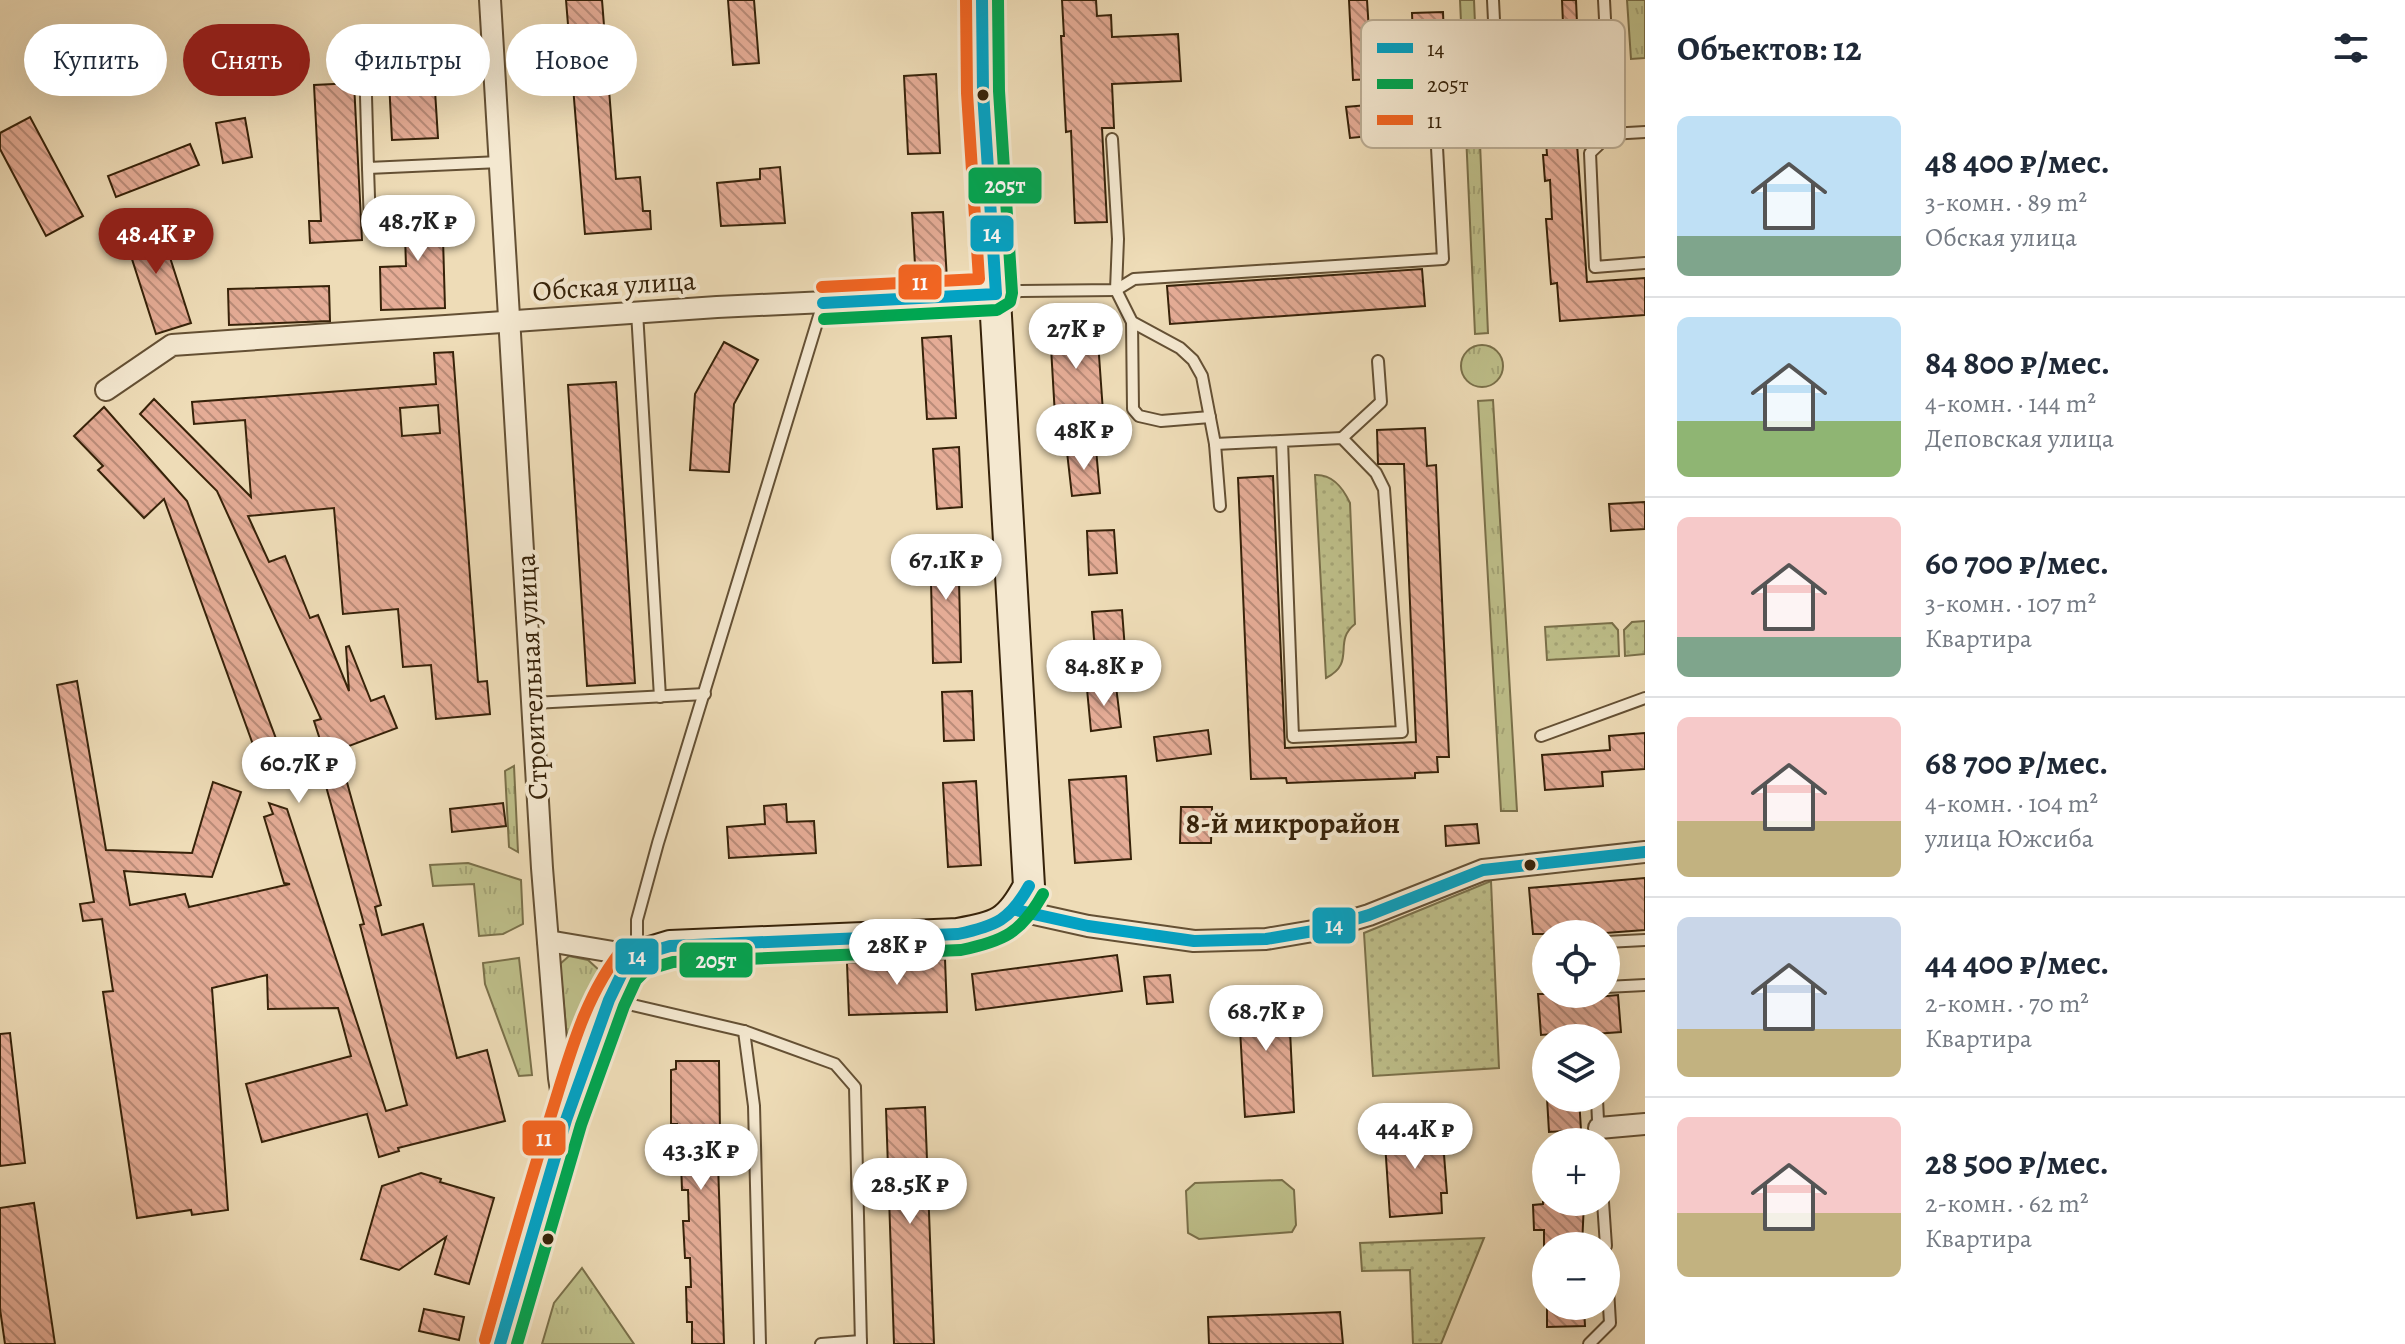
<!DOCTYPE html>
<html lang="ru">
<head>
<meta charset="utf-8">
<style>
  body { margin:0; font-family:Alegreya,serif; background:#f6f6f7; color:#1f2937; height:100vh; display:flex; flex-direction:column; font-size:30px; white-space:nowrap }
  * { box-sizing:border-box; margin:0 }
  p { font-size:26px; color:#747a83 }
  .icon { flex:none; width:44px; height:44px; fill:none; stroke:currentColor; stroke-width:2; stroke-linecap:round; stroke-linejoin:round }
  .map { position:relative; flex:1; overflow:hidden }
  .panel { display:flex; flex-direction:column; background:#fff; width:760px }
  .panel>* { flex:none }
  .top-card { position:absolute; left:24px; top:24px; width:760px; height:72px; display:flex; gap:16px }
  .buttons { position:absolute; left:1532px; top:920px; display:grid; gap:16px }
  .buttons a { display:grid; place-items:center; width:88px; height:88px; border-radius:50%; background:#fff; box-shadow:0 8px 32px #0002; font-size:40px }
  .price { position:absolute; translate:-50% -68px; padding:0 18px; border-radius:28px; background:#fff; color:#222; font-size:26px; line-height:52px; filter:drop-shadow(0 2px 4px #0008) }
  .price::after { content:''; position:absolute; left:50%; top:48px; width:24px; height:18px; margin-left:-12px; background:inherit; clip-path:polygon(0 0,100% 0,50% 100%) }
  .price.current { background:#8f2418; color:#fff }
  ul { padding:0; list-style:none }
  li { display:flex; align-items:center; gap:24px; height:200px; padding:0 32px }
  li+li { border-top:2px solid #e0e1e3 }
  li span { display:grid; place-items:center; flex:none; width:224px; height:160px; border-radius:12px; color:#555 }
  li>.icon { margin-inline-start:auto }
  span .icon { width:96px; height:96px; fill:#fffc; stroke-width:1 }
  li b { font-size:34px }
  h2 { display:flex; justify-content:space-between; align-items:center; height:96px; padding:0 32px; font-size:34px }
  .tag { padding:0 28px; border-radius:36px; background:#fff; box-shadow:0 8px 32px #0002; font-size:28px; line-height:72px }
  .tag.current { background:#8f2418; color:#fff }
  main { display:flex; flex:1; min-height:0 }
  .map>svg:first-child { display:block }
  .grass { fill:url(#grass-tufts); stroke:#7a704a; stroke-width:2 }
  .park { fill:url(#park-dots); stroke:#7a704a; stroke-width:2 }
  .garden { fill:#bebf8a; stroke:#7a704a; stroke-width:2 }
  .building { fill:url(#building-back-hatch); stroke:#362209; stroke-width:2; fill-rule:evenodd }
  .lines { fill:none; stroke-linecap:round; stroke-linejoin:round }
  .lane-casing { stroke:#645034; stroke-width:14 }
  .street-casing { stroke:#645034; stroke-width:24 }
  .secondary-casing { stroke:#362209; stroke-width:34 }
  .lane { stroke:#f4e8d0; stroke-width:10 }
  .street { stroke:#f4e8d0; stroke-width:20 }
  .secondary { stroke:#f4e8d0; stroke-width:30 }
  .bus-1-casing { stroke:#f4e8d0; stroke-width:18 }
  .bus-2-casing { stroke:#f4e8d0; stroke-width:18 }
  .bus-3-casing { stroke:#f4e8d0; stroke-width:18 }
  .bus-1 { stroke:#03a2c4; stroke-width:12 }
  .bus-2 { stroke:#00a651; stroke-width:12 }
  .bus-3 { stroke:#f26522; stroke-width:12 }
  .bus-dot { fill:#362209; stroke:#f4e8d0; stroke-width:3 }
  .labels { text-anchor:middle; stroke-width:8; stroke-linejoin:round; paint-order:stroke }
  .street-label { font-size:28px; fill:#362209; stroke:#f4e8d0 }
  .neighbourhood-label { font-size:30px; font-weight:bold; fill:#362209; stroke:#f4e8d0 }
  .key { fill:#f4e8d0; stroke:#bbad94; stroke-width:2 }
  .key-label { font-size:22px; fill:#362209 }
  .line-badge { stroke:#f4e8d0; stroke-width:3 }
  .badge-label { font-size:22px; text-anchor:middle; font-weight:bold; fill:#fff }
</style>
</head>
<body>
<main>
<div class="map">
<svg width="1645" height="1344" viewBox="0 0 1645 1344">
  <defs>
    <pattern id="grass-tufts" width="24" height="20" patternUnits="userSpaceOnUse" patternTransform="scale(2)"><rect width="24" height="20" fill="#bebf8a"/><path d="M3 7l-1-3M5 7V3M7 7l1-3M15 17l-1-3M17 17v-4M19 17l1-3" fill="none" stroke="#a4a476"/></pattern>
    <pattern id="park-dots" width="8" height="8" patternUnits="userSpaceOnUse" patternTransform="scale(2)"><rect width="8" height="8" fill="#bebf8a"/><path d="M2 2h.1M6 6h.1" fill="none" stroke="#a4a476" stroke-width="1.8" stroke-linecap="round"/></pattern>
    <pattern id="building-back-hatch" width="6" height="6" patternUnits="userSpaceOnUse" patternTransform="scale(2)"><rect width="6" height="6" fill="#e5ac96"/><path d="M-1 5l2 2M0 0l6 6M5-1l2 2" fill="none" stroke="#ba8c79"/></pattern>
  </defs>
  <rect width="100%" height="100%" fill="#eedcb7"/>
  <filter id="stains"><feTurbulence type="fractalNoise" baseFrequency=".0025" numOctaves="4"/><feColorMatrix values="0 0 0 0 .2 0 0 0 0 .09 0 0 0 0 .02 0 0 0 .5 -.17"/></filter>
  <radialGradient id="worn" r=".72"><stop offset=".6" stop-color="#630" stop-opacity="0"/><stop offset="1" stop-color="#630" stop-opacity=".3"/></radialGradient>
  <g class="grass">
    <path d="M1460,0H1474L1488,333L1475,334Z"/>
    <path d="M1627,0H1645V58L1631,59Z"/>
    <circle cx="1482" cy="366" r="21"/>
    <path d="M1493,400L1517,811H1501L1478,401Z"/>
    <path d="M514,766L518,852L509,847L505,771Z"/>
    <path d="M468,863L521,880L523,924L503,934L479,936L474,884L433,886L430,865Z"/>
    <path d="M569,956L588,960L600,971L568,1049L560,964Z"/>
    <path d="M519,958L532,1075L519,1076L485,984L483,963Z"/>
    <path d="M582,1268L634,1344H542L554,1303Z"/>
  </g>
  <g class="park">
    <path d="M1315,475C1333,474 1343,488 1350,503L1355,624C1332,642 1357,662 1326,678Z"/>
    <path d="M1645,621V654L1625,656L1624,630L1632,622Z"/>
    <path d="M1612,623L1618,630L1619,656L1547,660L1545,627Z"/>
    <path d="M1491,881L1499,1068L1373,1076L1364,933Z"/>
    <path d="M1484,1238L1441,1344H1413L1410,1270L1362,1271L1360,1243Z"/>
  </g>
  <path class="garden" d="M1282,1180L1294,1190L1296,1225L1292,1232L1199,1239L1188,1233L1186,1191L1195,1183Z"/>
  <g class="building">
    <path d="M566,0H602L616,179L640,177L643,211H650L651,229L585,234Z"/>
    <path d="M728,0H754L759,63L733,65Z"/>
    <path d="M1062,0H1096L1097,16L1111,15L1112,37L1178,34L1181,81L1112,84L1114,128H1102L1107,222L1075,223L1071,131L1066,132L1061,36H1064Z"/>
    <path d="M1349,0H1367L1372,79L1353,80Z"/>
    <path d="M1562,0H1576L1577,23L1563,24Z"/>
    <path d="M1443,12L1446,91L1415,92L1412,13Z"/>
    <path d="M283,51L290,82L247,92L240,61Z"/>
    <path d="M1576,53L1577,57L1599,55L1602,128L1576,130L1587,282L1645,278V315L1560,321L1557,283L1551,284L1546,219H1552L1550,180L1545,181L1543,155H1547L1544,113L1526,114L1522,57Z"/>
    <path d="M433,59L438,138L392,140L388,61Z"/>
    <path d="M936,74L940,153L908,154L904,76Z"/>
    <path d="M354,83L362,240L310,243L309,221H321L314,85Z"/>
    <path d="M1367,105L1370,136L1350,138L1346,107Z"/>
    <path d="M30,117L83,216L46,236L0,149V133Z"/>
    <path d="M245,118L252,157L223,163L216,123Z"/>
    <path d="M190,144L199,165L116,197L108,176Z"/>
    <path d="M780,167L785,223L721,226L717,183L760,179V169Z"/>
    <path d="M442,203L445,308L381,310L380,267L406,266L404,204Z"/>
    <path d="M943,212L947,280L916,282L912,213Z"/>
    <path d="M157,217L191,323L156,334L122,228Z"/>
    <path d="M1422,269L1425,306L1170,324L1167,286Z"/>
    <path d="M329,286L330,321L229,325L228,289Z"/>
    <path d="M1097,327L1103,412L1055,416L1050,330Z"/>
    <path d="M951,336L956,418L927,419L922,338Z"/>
    <path d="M724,342L758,360L734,404L729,472L690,470L695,394Z"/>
    <path d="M453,352L478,682L487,681L490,714L436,719L431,665L403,667L398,609L343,614L334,508L248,516L269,562L285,556L310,618L318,615L349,691L346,647L349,646L371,701L384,696L397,728L338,750L381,905L375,907L382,935L423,924L457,1058L487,1050L505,1121L398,1148L399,1151L379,1157L367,1114L262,1142L246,1084L351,1056L338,1008L268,1009L267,975L212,988L228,1210L192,1215L191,1210L137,1218L103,992L113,991L102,919L83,921L80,904L94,902L57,685L77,681L106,850L192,853L213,782L241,792L212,877L124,871L130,905L185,894L189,907L290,884L284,883L264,817L273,814L269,803L287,809L386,1111L407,1105L360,925L364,924L324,779L332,777L314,721L321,719L217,491L140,414L154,399L251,497L245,420L194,424L192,402L436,384L434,353ZM438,405L440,433L402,436L400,408Z"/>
    <path d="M616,382L635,683L587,686L568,385Z"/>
    <path d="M104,407L187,501L287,768L264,775L164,499L144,518L98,470L103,466L74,436Z"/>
    <path d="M1425,428L1427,466L1436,465L1449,757H1437L1438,772L1415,773V778L1287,783L1286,778L1251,779L1238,478L1273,476L1285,748L1416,742L1404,464H1378L1377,430Z"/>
    <path d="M959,447L962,507L937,509L933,449Z"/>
    <path d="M1096,449L1100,493L1072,496L1067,452Z"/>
    <path d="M1645,502V529L1611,531L1609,504Z"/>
    <path d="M1114,530L1117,573L1089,575L1087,531Z"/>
    <path d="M958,540L961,662L933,663L930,541Z"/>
    <path d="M1122,610L1125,650L1095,652L1092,612Z"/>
    <path d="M1116,686L1121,727L1091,731L1087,689Z"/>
    <path d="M972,691L974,740L944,741L942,692Z"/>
    <path d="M1208,730L1211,754L1157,761L1154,737Z"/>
    <path d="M1645,733V769L1602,772L1603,786L1545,790L1542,755L1610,750L1609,736Z"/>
    <path d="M1126,776L1131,859L1075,863L1069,780Z"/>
    <path d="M976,781L981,865L948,867L943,783Z"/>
    <path d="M503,803L506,826L452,832L450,809Z"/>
    <path d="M786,804L787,822L814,821L816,853L729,858L727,827L765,824L764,806Z"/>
    <path d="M1181,807H1212L1211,843H1180Z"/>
    <path d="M1477,824L1479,843L1446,846L1445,826Z"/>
    <path d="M1645,878V930L1592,934H1533L1529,888Z"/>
    <path d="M1117,955L1122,991L976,1010L972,974Z"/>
    <path d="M945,959L947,1012L849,1015L847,963Z"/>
    <path d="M1170,975L1173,1002L1147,1004L1144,977Z"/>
    <path d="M1288,990L1294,1112L1245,1117L1238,994Z"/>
    <path d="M1538,994H1585L1586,998L1618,995L1621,1032L1552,1037V1034L1541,1035Z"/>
    <path d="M10,1033L25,1163L0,1166V1034Z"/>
    <path d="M676,1061H719L720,1133H717L724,1344H692V1322H687L686,1287H691L690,1258H685L683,1221H689L688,1190H682L680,1133H677V1124H671V1070L676,1069Z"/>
    <path d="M1547,1098H1579L1581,1130L1549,1132Z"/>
    <path d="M925,1107L934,1344H894L886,1109Z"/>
    <path d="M1436,1125L1437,1142H1443L1447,1193H1441L1442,1213L1390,1217L1384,1128Z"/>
    <path d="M421,1173L441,1179L440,1182L494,1198L469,1284L435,1274L446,1237L399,1270L361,1259L382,1186Z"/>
    <path d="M1543,1202H1584L1582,1246H1544V1230H1534L1533,1205L1543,1204Z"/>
    <path d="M34,1203L55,1344H5L0,1309V1208Z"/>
    <path d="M1547,1306H1584L1585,1326L1547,1327Z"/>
    <path d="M424,1309L464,1317L459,1340L419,1331Z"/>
    <path d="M1340,1312L1343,1344H1209L1208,1317Z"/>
  </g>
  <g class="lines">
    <defs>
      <g id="lane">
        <path d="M1493,0L1499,124"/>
        <path d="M1606,38L1610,134L1590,153L1595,267L1645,263"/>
        <path d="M1495,43L1606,38L1604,0"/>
        <path d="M365,60L368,168L500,162"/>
        <path d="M1610,134L1645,132"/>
        <path d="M1112,139L1118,239L1116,290L1132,322L1180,348L1193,360L1202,376L1215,444L1342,438L1376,473L1384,489L1402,732L1293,737L1282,441"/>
        <path d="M368,168L370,226"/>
        <path d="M998,294L1021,291L1116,290L1134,279L1443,259L1435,110L1378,114"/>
        <path d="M637,312L660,697"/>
        <path d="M1132,322L1133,409L1139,416L1161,421L1210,417"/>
        <path d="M1342,438L1381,402L1378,361"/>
        <path d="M1215,444L1220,506"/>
        <path d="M533,703L705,694"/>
        <path d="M1541,736L1645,698"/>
        <path d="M1606,942L1645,940"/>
        <path d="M637,954V920L658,843L823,303"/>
        <path d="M1606,987L1645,985"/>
        <path d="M611,1000L744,1031L835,1064L855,1087L861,1344"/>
        <path d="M744,1031L754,1106L760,1344"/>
        <path d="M1597,1099L1599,1142"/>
        <path d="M1603,1202L1606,1246"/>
        <path d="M821,1344L861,1341"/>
        <path d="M1589,1344L1610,1323L1606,1255"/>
      </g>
      <g id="street">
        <path d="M490,0L542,868L559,1078L565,1116"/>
        <path d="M106,390L172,345L717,307L996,294"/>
        <path d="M1016,910L1088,926L1194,941L1266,939L1319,930L1369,915L1483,870L1645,852"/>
        <path d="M548,941L637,956"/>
        <path d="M1599,1128L1645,1124"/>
      </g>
      <path id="secondary" d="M500,1344L566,1120L609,1000L623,971L637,956L670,946L958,934C999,926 1009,924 1029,886L983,92L982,0"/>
    </defs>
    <use href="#lane" class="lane-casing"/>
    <use href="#street" class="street-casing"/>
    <use href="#secondary" class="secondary-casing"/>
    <use href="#lane" class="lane"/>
    <use href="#street" class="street"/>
    <use href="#secondary" class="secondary"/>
    <defs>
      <g id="bus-1">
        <path d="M823,303L996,294L983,92L982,0"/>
        <path d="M1016,910L1088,926L1194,941L1266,939L1319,930L1369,915L1483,870L1645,852"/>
        <path d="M500,1344L566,1120L609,1000L623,971L637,956L670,946L958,934C996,926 1010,920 1029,886"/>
      </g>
      <g id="bus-2">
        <path d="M824,319L997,310L1010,302L1012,293L999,91L998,0"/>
        <path d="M517,1344L581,1125L624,1006L636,980L646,970L673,962L961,950C1004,941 1021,933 1043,894"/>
      </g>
      <g id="bus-3">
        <path d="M822,287L979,279L967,93L966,0"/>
        <path d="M485,1340C506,1265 527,1191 550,1118C569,1058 584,995 625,946"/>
      </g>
    </defs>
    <use href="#bus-1" class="bus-1-casing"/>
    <use href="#bus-2" class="bus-2-casing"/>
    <use href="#bus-3" class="bus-3-casing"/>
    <use href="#bus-1" class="bus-1"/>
    <use href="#bus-2" class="bus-2"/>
    <use href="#bus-3" class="bus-3"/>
  </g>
  <g class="bus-dot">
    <circle cx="983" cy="95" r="7"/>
    <circle cx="1530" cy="865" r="7"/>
    <circle cx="548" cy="1239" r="7"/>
  </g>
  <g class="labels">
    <g class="street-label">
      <text transform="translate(614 285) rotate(-4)" y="10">Обская улица</text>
      <text transform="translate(531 677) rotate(-93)" y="10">Строительная улица</text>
    </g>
    <g class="neighbourhood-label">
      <text x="1293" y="833">8-й микрорайон</text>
    </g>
  </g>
  <rect x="1361" y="20" width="264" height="128" rx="12" class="key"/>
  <rect x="1377" y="43" width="36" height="10" fill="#03a2c4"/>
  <rect x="1377" y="79" width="36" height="10" fill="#00a651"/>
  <rect x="1377" y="115" width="36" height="10" fill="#f26522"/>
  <g class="key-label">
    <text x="1427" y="56">14</text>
    <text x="1427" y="92">205т</text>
    <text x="1427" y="128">11</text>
  </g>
  <g class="line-badge">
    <rect x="967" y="166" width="76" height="39" rx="8" fill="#00a651"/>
    <rect x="969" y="214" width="46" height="39" rx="8" fill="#03a2c4"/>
    <rect x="897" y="263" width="46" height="38" rx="8" fill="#f26522"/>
    <rect x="1311" y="906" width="46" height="39" rx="8" fill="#03a2c4"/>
    <rect x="614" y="937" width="46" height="39" rx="8" fill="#03a2c4"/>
    <rect x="678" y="941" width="76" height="38" rx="8" fill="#00a651"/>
    <rect x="521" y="1119" width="46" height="38" rx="8" fill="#f26522"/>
  </g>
  <g class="badge-label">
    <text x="1005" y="193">205т</text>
    <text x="992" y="241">14</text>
    <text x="920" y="290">11</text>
    <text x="1334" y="933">14</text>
    <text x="637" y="964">14</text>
    <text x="716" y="968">205т</text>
    <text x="544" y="1146">11</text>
  </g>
  <rect width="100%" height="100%" filter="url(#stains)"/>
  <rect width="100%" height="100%" fill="url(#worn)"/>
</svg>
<div class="buttons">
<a><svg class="icon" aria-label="locate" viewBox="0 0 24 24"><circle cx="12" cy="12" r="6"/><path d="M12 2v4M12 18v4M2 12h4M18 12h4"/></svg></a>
<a><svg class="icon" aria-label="layers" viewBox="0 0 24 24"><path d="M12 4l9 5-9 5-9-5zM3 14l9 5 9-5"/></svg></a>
<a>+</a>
<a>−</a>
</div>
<b class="price" style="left:418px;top:263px">48.7K ₽</b>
<b class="price current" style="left:156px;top:276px">48.4K ₽</b>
<b class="price" style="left:1076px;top:371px">27K ₽</b>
<b class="price" style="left:1084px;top:472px">48K ₽</b>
<b class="price" style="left:946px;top:602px">67.1K ₽</b>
<b class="price" style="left:1104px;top:708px">84.8K ₽</b>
<b class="price" style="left:299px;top:805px">60.7K ₽</b>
<b class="price" style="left:897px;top:987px">28K ₽</b>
<b class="price" style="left:1266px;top:1053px">68.7K ₽</b>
<b class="price" style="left:1415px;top:1171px">44.4K ₽</b>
<b class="price" style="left:701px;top:1192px">43.3K ₽</b>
<b class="price" style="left:910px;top:1226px">28.5K ₽</b>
<div class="top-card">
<a class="tag">Купить</a>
<a class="tag current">Снять</a>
<a class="tag">Фильтры</a>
<a class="tag">Новое</a>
</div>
</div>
<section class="panel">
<h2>Объектов: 12<svg class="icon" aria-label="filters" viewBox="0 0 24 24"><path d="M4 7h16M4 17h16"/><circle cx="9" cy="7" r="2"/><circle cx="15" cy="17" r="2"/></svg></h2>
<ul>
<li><span style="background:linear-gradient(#bfe0f5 75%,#7fa58c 0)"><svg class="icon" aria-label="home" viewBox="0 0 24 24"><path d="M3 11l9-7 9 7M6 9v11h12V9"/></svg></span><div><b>48 400 ₽/мес.</b><p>3-комн. · 89 m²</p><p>Обская улица</p></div></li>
<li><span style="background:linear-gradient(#bfe0f5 65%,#8fb573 0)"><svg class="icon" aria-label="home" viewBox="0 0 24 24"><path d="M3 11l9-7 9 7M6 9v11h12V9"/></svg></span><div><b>84 800 ₽/мес.</b><p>4-комн. · 144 m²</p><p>Деповская улица</p></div></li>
<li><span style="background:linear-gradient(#f6c9c9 75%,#7fa58c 0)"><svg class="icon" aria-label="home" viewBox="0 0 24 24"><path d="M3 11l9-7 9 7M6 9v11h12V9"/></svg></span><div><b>60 700 ₽/мес.</b><p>3-комн. · 107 m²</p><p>Квартира</p></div></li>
<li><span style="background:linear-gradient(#f6c9c9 65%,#c2b280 0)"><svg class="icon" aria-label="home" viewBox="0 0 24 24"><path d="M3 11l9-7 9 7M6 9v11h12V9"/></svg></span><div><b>68 700 ₽/мес.</b><p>4-комн. · 104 m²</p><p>улица Южсиба</p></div></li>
<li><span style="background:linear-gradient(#c9d6e8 70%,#c2b280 0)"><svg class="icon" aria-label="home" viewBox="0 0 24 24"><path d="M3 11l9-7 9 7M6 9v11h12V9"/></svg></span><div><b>44 400 ₽/мес.</b><p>2-комн. · 70 m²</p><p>Квартира</p></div></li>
<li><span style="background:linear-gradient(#f6c9c9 60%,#c2b280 0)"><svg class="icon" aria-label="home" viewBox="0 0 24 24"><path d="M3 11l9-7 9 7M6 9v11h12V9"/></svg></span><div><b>28 500 ₽/мес.</b><p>2-комн. · 62 m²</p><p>Квартира</p></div></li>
</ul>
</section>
</main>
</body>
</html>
